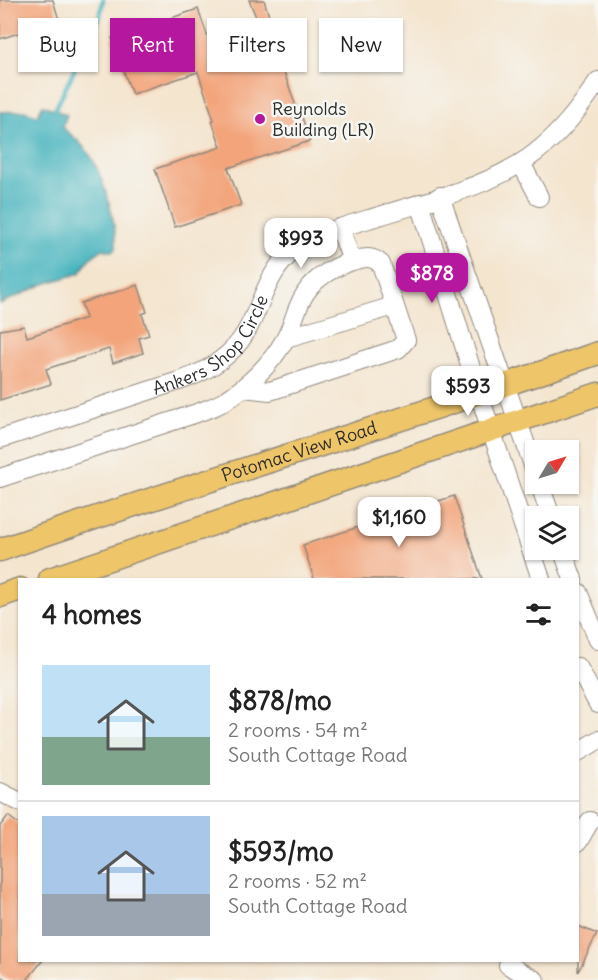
<!DOCTYPE html>
<html lang="en">
<head>
<meta charset="utf-8">
<style>
  body { margin:0; font-family:Delius,sans-serif; background:#f6f6f6; color:#222; height:100vh; display:flex; flex-direction:column; font-size:22px; white-space:nowrap }
  * { box-sizing:border-box; margin:0 }
  p { font-size:20px; color:#767676 }
  .icon { flex:none; width:33px; height:33px; fill:none; stroke:currentColor; stroke-width:2; stroke-linecap:round; stroke-linejoin:round }
  .map { position:relative; flex:1; overflow:hidden }
  .sheet { position:absolute; left:18px; top:578px; width:561px; height:384px; display:flex; flex-direction:column; background:#fff; border-radius:0px; box-shadow:0 2px 4px #0004 }
  .sheet>* { flex:none }
  .banner { position:absolute; left:18px; top:18px; width:562px; height:54px; display:flex; gap:12px }
  .needle { width:39px; rotate:52deg }
  .buttons { position:absolute; left:525px; top:440px; display:grid; gap:12px }
  .buttons a { display:grid; place-items:center; width:54px; height:54px; border-radius:0px; background:#fff; box-shadow:0 2px 4px #0004; font-size:30px }
  .price { position:absolute; translate:-50% -51px; padding:0 14px; border-radius:12px; background:#fff; color:#222; font-size:20px; line-height:39px; filter:drop-shadow(0 2px 3px #0008) }
  .price::after { content:''; position:absolute; left:50%; top:36px; width:18px; height:14px; margin-left:-9px; background:inherit; clip-path:polygon(0 0,100% 0,50% 100%) }
  .price.active { background:#b5179e; color:#fff }
  ul { padding:0; list-style:none }
  li { display:flex; align-items:center; gap:18px; height:150px; padding:0 24px }
  li+li { border-top:2px solid #e0e0e0 }
  li span { display:grid; place-items:center; flex:none; width:168px; height:120px; border-radius:0px; color:#555 }
  li>.icon { margin-inline-start:auto }
  span .icon { width:72px; height:72px; fill:#fffc; stroke-width:1 }
  li b { font-size:26px }
  h2 { display:flex; justify-content:space-between; align-items:center; height:72px; padding:0 24px; font-size:26px }
  .chip { padding:0 21px; border-radius:0px; background:#fff; box-shadow:0 2px 4px #0004; font-size:21px; line-height:54px }
  .chip.active { background:#b5179e; color:#fff }
  .map>svg:first-child { display:block }
  .water { fill:#44b3bd; stroke:#386f74; stroke-width:1.5 }
  .lines { fill:none; stroke-linecap:round; stroke-linejoin:round }
  .stream { stroke:#44b3bd; stroke-width:4.5 }
  .building { fill:#f3a47a }
  .minor-casing { stroke:#90887d; stroke-width:20 }
  .major-casing { stroke:#90887d; stroke-width:25 }
  .minor { stroke:#fff; stroke-width:18 }
  .major { stroke:#eec569; stroke-width:22 }
  .poi-dot { fill:#b5179e; stroke:#f6f6f2; stroke-width:2 }
  .labels { text-anchor:middle; stroke-width:5; stroke-linejoin:round; paint-order:stroke }
  .poi-label { font-size:18px; fill:#2b2b2b; stroke:#f6f6f2; text-anchor:start }
  .street-label { font-size:18px; fill:#2b2b2b; stroke:#f6f6f2 }
</style>
</head>
<body>
<div class="map">
<svg width="598" height="980" viewBox="0 0 598 980">
  <rect width="100%" height="100%" fill="#f6f6f2"/>
  <filter id="ink" filterUnits="userSpaceOnUse"><feTurbulence type="fractalNoise" baseFrequency=".0167" numOctaves="2"/><feDisplacementMap in="SourceGraphic" scale="12" xChannelSelector="R" yChannelSelector="G"/><feConvolveMatrix kernelMatrix="1 2 1 2 8 2 1 2 1" color-interpolation-filters="sRGB"/></filter>
  <filter id="wash" filterUnits="userSpaceOnUse"><feTurbulence type="fractalNoise" baseFrequency=".008" numOctaves="4" result="noise"/><feDisplacementMap in="SourceGraphic" scale="24" xChannelSelector="R" yChannelSelector="G"/><feGaussianBlur stdDeviation="1.35" result="paint"/><feColorMatrix in="noise" values="0 0 0 0 0 0 0 0 0 0 0 0 0 0 0 0 0 1.4 0 .05"/><feComposite in="paint" operator="in"/></filter>
  <g filter="url(#wash)">
    <rect width="100%" height="100%" fill="#f4e5cf"/>
    <path class="water" d="M43,105L67,115L62,127C74,137 87,148 94,162C105,184 117,225 116,249L111,251L103,249L89,259L80,273L44,284L0,304V112L25,111L37,115Z"/>
    <g class="lines">
      <path class="stream" d="M55,110L100,16L103,0"/>
    </g>
    <g id="blocks">
      <g class="building">
        <path d="M0,0H53L59,20L0,39Z"/>
        <path d="M249,0H264L274,32L278,31L285,53L278,55L299,115L301,114L310,141L228,168L241,205L175,227L155,169L221,147L212,121L214,120L198,72L132,94L112,38L198,9L211,46L261,29Z"/>
        <path d="M138,285L147,312L142,314L149,335L139,338L143,353L113,363L109,349L46,369L51,384L0,400V330L24,326L27,337L86,318L81,303Z"/>
        <path d="M454,496L482,579H314L303,545Z"/>
        <path d="M8,816L20,825V960H43L27,980H7L0,975V826Z"/>
        <path d="M578,926L597,934L578,972Z"/>
      </g>
    </g>
  </g>
  <g filter="url(#ink)">
    <use href="#blocks" fill-opacity="0" stroke="#90887d" stroke-width="1.5"/>
    <g class="lines">
      <defs>
        <g id="minor">
          <path d="M521,163L539,197"/>
          <path d="M440,196L536,474"/>
          <path d="M420,203L479,394L541,579"/>
          <path d="M286,338L394,306"/>
          <path d="M243,388L270,391L398,349L406,340L381,264C371,255 364,258 352,261"/>
          <path id="s1" d="M0,439L182,380C208,371 232,356 246,332C262,305 268,269 295,250C320,232 349,225 379,216C429,200 493,186 535,153C561,133 580,108 598,81"/>
          <path d="M0,478L197,413C207,409 218,406 226,400C248,386 271,364 284,341C292,328 295,312 302,299C312,279 331,268 352,261L340,228"/>
          <path d="M539,483L551,516"/>
          <path d="M562,549L573,579"/>
          <path d="M578,592L598,640"/>
          <path d="M578,667L598,704"/>
          <path d="M578,752L598,740"/>
          <path d="M0,792L20,802"/>
          <path d="M578,842L590,821"/>
          <path d="M510,960L508,965L535,980"/>
        </g>
        <g id="major">
          <path id="s2" d="M0,550C198,481 400,423 598,353"/>
          <path d="M50,579L598,394"/>
          <path d="M0,596L20,589"/>
        </g>
      </defs>
      <use href="#minor" class="minor-casing"/>
      <use href="#major" class="major-casing"/>
      <use href="#minor" class="minor"/>
      <use href="#major" class="major"/>
    </g>
  </g>
  <circle class="poi-dot" cx="260" cy="119" r="6"/>
  <g class="labels">
    <g class="poi-label">
      <text x="272" y="115">Reynolds<tspan x="272" dy="21">Building (LR)</tspan></text>
    </g>
    <g class="street-label">
      <text dy="6" stroke="none"><textPath href="#s1" startOffset="237">Ankers Shop Circle</textPath></text>
      <text dy="6" stroke="none"><textPath href="#s2" startOffset="315">Potomac View Road</textPath></text>
    </g>
  </g>
</svg>
<div class="buttons">
<a><svg class="needle" viewBox="-14 -14 28 28"><path d="M0-13l5 13h-10z" fill="#e53935"/><path d="M0 13l5-13h-10z" fill="#767676"/></svg></a>
<a><svg class="icon" aria-label="layers" viewBox="0 0 24 24"><path d="M12 4l9 5-9 5-9-5zM3 14l9 5 9-5"/></svg></a>
</div>
<b class="price" style="left:301px;top:269px">$993</b>
<b class="price active" style="left:432px;top:304px">$878</b>
<b class="price" style="left:468px;top:417px">$593</b>
<b class="price" style="left:399px;top:548px">$1,160</b>
<div class="banner">
<a class="chip">Buy</a>
<a class="chip active">Rent</a>
<a class="chip">Filters</a>
<a class="chip">New</a>
</div>
<section class="sheet">
<h2>4 homes<svg class="icon" aria-label="filters" viewBox="0 0 24 24"><path d="M4 7h16M4 17h16"/><circle cx="9" cy="7" r="2"/><circle cx="15" cy="17" r="2"/></svg></h2>
<ul>
<li><span style="background:linear-gradient(#bfe0f5 60%,#7fa58c 0)"><svg class="icon" aria-label="home" viewBox="0 0 24 24"><path d="M3 11l9-7 9 7M6 9v11h12V9"/></svg></span><div><b>$878/mo</b><p>2 rooms · 54 m²</p><p>South Cottage Road</p></div></li>
<li><span style="background:linear-gradient(#a9c7e8 65%,#9aa5b1 0)"><svg class="icon" aria-label="home" viewBox="0 0 24 24"><path d="M3 11l9-7 9 7M6 9v11h12V9"/></svg></span><div><b>$593/mo</b><p>2 rooms · 52 m²</p><p>South Cottage Road</p></div></li>
</ul>
</section>
</div>
</body>
</html>
